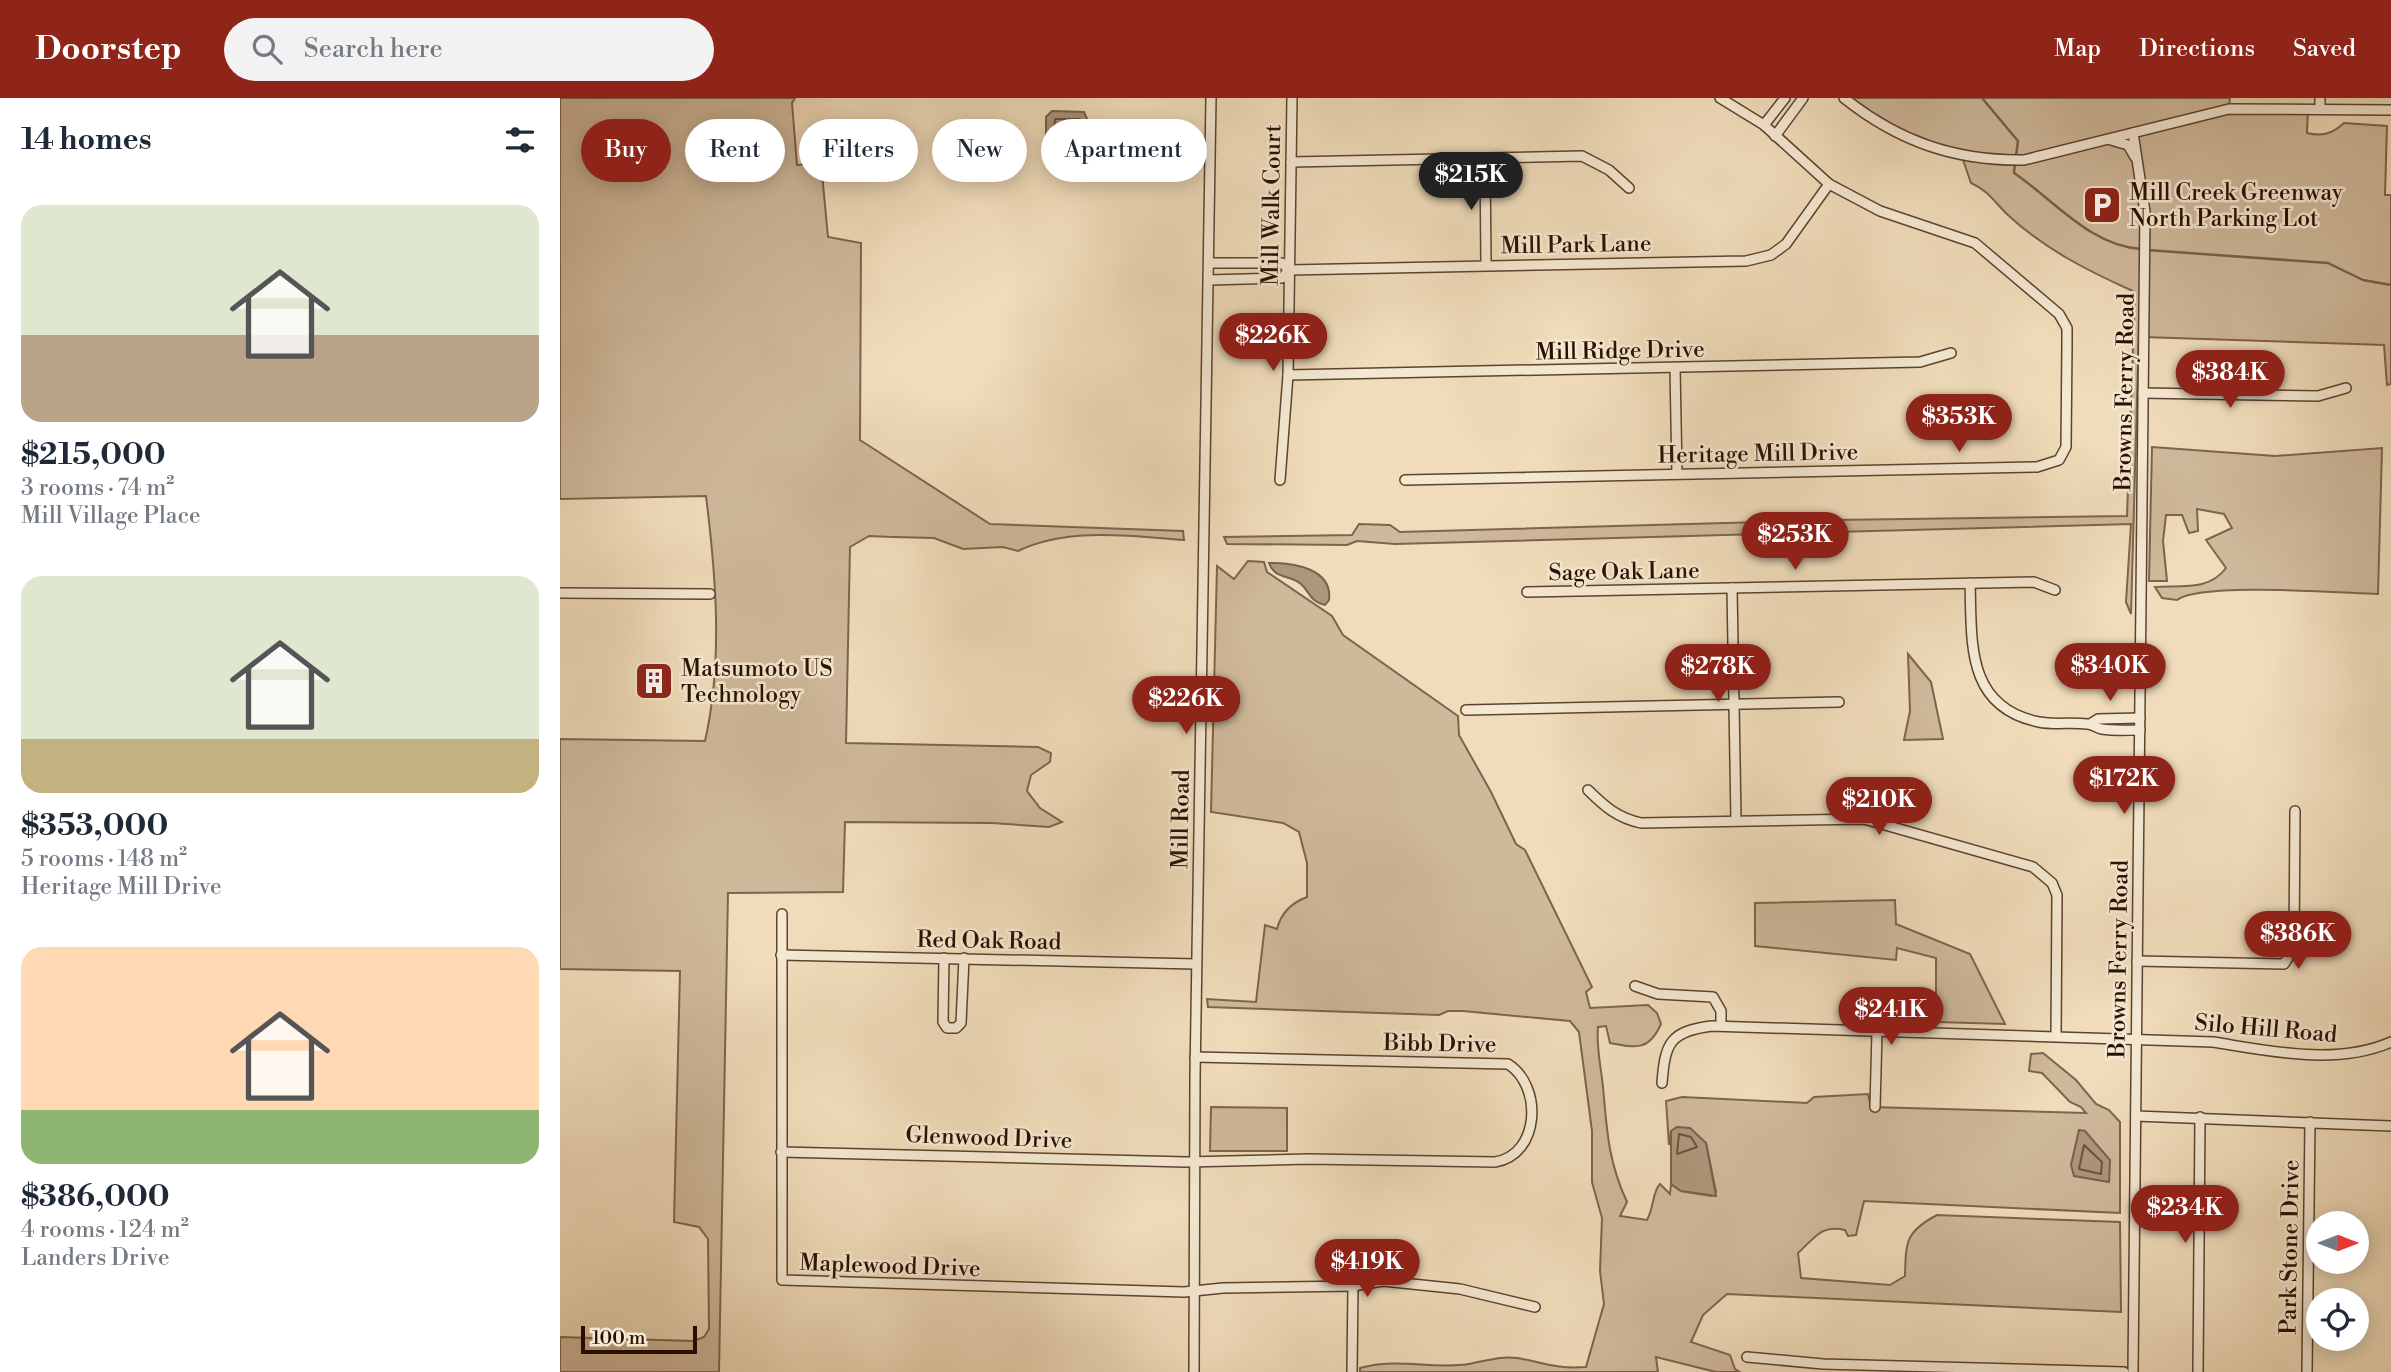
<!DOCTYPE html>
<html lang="en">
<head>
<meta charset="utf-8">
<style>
  body { margin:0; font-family:"Libre Bodoni",serif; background:#f2f2f3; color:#1f2937; height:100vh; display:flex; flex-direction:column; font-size:26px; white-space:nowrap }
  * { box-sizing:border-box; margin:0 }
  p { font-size:23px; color:#747a83 }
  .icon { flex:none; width:38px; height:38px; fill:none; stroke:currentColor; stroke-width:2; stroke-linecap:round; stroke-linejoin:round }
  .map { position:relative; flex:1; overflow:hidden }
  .side { display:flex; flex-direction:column; background:#fff; width:560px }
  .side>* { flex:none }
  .banner { position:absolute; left:21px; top:21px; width:665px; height:63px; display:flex; gap:14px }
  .needle { width:46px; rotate:90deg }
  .buttons { position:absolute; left:1746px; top:1113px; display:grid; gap:14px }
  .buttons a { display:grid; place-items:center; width:63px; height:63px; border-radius:50%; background:#fff; box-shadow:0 4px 18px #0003; font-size:35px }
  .scale { position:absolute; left:21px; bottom:18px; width:116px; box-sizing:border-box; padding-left:7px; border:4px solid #2b1001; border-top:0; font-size:19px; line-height:24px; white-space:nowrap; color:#2b1001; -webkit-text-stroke:5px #f5e8d2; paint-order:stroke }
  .price { position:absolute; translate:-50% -60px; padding:0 16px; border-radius:24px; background:#8f2418; color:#fff; font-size:23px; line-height:46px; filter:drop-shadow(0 2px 4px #0008) }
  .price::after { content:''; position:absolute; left:50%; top:42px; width:21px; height:16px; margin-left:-10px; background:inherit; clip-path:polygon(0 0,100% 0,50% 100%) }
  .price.current { background:#222; color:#fff }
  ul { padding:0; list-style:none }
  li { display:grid; align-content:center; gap:14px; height:371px; padding:0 21px }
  li span { display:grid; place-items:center; height:217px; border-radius:21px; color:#555 }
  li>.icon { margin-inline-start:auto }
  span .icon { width:126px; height:126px; fill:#fffc; stroke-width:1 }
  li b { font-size:30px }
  h2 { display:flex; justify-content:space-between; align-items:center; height:84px; padding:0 21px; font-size:30px }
  .chip { padding:0 24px; border-radius:32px; background:#fff; box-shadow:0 4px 18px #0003; font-size:24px; line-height:63px }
  .chip.current { background:#8f2418; color:#fff }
  header { display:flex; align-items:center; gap:42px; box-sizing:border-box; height:98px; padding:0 35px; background:#8f2418; color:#fff }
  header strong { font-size:33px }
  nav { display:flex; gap:38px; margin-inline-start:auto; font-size:24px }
  .search { width:490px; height:63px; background:#f2f2f3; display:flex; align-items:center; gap:18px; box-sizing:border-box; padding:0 24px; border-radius:38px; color:#747a83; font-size:26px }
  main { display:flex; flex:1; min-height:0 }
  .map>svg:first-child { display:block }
  .green { fill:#cfb99b; stroke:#7d644e; stroke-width:2 }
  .water { fill:#ad977b; stroke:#79614a; stroke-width:2 }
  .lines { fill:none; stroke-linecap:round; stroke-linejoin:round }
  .shore { stroke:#6c543e; stroke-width:2 }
  .stream { stroke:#79614a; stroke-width:2.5 }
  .minor-casing { stroke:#5c432f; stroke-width:12 }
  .minor { stroke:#f5e8d2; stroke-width:9 }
  .labels { text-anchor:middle; stroke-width:5; stroke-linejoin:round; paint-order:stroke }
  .poi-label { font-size:23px; fill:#2b1001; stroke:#f5e8d2; text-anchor:start }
  .street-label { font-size:23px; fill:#2b1001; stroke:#f5e8d2 }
</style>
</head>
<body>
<header>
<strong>Doorstep</strong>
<div class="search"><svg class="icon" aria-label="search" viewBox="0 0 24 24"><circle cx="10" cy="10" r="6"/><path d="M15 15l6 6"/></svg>Search here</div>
<nav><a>Map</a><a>Directions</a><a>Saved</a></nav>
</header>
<main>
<section class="side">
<h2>14 homes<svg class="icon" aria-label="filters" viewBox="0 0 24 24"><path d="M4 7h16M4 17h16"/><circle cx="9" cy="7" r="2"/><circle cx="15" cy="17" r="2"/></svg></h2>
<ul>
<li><span style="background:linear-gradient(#dfe7d0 60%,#b9a48a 0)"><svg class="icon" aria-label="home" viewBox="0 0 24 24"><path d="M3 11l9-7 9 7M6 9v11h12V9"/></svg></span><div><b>$215,000</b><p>3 rooms · 74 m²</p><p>Mill Village Place</p></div></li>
<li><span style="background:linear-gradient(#dfe7d0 75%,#c2b280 0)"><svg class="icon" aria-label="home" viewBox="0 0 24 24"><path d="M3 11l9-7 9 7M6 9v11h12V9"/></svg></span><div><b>$353,000</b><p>5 rooms · 148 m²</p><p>Heritage Mill Drive</p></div></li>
<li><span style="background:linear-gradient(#ffd9b3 75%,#8fb573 0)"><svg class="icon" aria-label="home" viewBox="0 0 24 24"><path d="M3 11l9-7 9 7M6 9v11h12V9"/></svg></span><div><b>$386,000</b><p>4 rooms · 124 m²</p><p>Landers Drive</p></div></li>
</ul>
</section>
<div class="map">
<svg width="1831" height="1274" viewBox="0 0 1831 1274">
  <rect width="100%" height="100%" fill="#f0dcba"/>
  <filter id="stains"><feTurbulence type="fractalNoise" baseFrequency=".00286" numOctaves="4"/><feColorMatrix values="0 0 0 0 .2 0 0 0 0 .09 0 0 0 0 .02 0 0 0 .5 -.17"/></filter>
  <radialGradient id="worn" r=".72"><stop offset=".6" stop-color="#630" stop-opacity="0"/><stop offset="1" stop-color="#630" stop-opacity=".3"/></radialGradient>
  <g class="green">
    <path d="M0,0H235L232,5L237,67L261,65L268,139L301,145L300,342L430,426L623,433L624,442C571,438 507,429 458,453L443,449L403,451L374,440L333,439L309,438L290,449L286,645L478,649L491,655L490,664L471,677L467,693L480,710L502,724L489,729L432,725L285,724L283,794L168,795L159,1274H0V1239L134,1243L144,1239L149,1231L148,1141L139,1129L114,1124L120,873L0,871V641L145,643C163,564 156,478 146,398L0,401Z"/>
    <path d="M1284,0H1670L1669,10H1748L1747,35C1763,39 1773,35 1784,25L1827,28L1825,97H1831V286L1827,287L1824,247L1583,239L1580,195L1571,516L1566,504L1571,426L835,446L797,443L787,447L667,446L664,439L792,437L799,426L830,427L840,434L1273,422L1567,418L1575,194C1530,174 1484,151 1448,117C1435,105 1429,93 1411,85L1402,59L1369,50Z"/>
    <path d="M1592,349L1715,358L1822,350L1818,496C1781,495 1641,484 1617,502L1602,500L1595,489C1622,487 1649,493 1666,470L1646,442L1672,430L1664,416L1637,411L1638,433L1629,435L1622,417H1606L1603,443L1607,483H1589Z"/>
    <path d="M688,463L704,464L707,474L772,518L783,537L898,618L899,637L931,694L956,746L965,752L1032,889L1026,894L1030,910L1088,907L1097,915L1101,926C1089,953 1076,950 1050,945L1046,928L1038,929C1036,950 1041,968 1043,989C1047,1033 1048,1063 1067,1104L1060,1118L1087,1122C1094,1110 1092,1094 1100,1086L1110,1096L1111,1086L1121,1093L1151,1098L1156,1094L1146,1045L1111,1033L1109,1047L1106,1003L1122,999L1247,1005L1254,999L1308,996L1311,1009L1526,1015L1521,1009L1510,1004L1482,975L1469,973L1471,956L1483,955L1516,982L1536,1006L1549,1012L1560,1024V1115L1304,1103L1296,1137L1288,1138L1285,1132C1261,1126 1255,1140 1238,1155L1241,1180L1330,1187L1345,1178C1346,1144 1345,1134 1377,1117L1560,1124L1561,1214L1167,1196L1143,1217L1131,1244L1170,1257L1175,1271L1180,1274H1156L1096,1259L1098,1274H800V1270C840,1259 870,1272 909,1266C926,1263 938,1258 957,1260C985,1265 995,1271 1026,1269L1044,1206L1040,1173L1042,1120L1032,1084V1033L1019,934L1010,923L903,913H888L879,917L648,909L647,901L696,904L705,827L717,831C721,815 731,805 747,799V765L739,734L723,725L651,714L657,468L674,481Z"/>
    <path d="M1348,556L1371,584L1383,641L1344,642L1350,613Z"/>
    <path d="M1335,802L1336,826L1410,856L1445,926L1376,924V860L1337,850L1336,862L1195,848V805Z"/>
    <path d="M651,1009L727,1010V1053H650Z"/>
  </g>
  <g class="water">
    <path d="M492,13L524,14L528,23L522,55L492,53L486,48V19Z"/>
    <path d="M709,465C733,464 773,471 769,502L765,507C750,504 750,494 741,486C730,476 715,482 709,465Z"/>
    <path d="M1117,1029L1130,1030L1146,1045L1156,1098L1121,1093L1111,1086V1033Z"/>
    <path d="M1519,1032L1525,1033L1550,1062L1549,1084L1514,1078L1511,1067Z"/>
  </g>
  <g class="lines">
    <g class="shore">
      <path d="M495,21H520L517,47L493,45Z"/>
      <path d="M1119,1036L1131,1039L1137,1049L1117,1056Z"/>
      <path d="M1524,1047L1542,1064L1541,1076L1519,1071Z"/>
    </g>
    <g class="stream">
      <path d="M1422,0L1458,43L1456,58"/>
      <path d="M1455,64L1454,75C1493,101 1530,148 1581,151"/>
      <path d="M1587,152L1768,165L1803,182L1831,187"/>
    </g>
    <defs>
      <g id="minor">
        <path d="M1284,0C1338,43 1394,63 1464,62L1669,11L1831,12"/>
        <path d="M1760,11V0"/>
        <path d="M1204,27L1225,0"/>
        <path d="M1215,38L1243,0"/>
        <path d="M1551,42L1568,47L1575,59"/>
        <path d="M925,61L926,166"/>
        <path d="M731,64L1022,58L1049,72L1069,90"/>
        <path d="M649,165H722L729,172L1186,163L1211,157L1226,146L1269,86"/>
        <path d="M649,182L722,180L729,172"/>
        <path d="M1115,270L1117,376"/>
        <path d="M728,277L1360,264L1391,255"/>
        <path d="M1583,295L1758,298L1786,290"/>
        <path d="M720,382L728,277L732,0"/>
        <path d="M845,382L1477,369L1499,362L1506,349L1507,245V230L1499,216L1415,145L1320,113L1269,86L1204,27L1160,0"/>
        <path d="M1410,485C1412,543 1405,609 1479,624C1494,627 1511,624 1527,626C1533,626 1536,630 1542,631C1554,633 1567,632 1580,632"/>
        <path d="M1172,490L1176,722"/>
        <path d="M967,494L1474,484L1495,492"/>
        <path d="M0,495L150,496"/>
        <path d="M906,612L1279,604"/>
        <path d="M1530,626L1538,621L1580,620"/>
        <path d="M1028,692C1045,709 1058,720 1081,725L1304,721L1473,769L1492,785L1497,797L1496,938"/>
        <path d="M222,816V1182L624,1194L663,1190L793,1188L823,1183L900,1191L975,1209"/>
        <path d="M221,857L636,866"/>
        <path d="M384,860L383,924L387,930H396L401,925L404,860"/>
        <path d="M1577,863L1724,866L1734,850L1735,713"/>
        <path d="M1075,888L1098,896L1153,899L1161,913V928"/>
        <path d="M1102,985C1105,945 1110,933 1152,928L1653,944C1710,953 1776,968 1831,944"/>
        <path d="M1315,1009L1317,934"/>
        <path d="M1576,1018L1831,1028"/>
        <path d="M221,1054L626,1064L748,1061L935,1064C980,1057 983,988 948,966L635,959"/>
        <path d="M1187,1259L1263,1266L1564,1274"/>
        <path d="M634,1274L635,978L651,0"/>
        <path d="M792,1274L793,1188"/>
        <path d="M1573,1274L1585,114L1573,35"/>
        <path d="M1638,1274L1640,1019"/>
        <path d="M1747,1274L1750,1024"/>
      </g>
    </defs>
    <use href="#minor" class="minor-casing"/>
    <use href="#minor" class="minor"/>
  </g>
  <defs>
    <symbol id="parking-square" viewBox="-11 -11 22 22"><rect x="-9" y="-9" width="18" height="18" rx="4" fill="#8f2418" stroke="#f5e8d2"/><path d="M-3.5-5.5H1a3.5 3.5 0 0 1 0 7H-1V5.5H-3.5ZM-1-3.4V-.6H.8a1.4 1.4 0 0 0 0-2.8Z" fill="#fff"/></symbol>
    <symbol id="building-square" viewBox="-11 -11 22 22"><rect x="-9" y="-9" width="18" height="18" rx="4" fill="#8f2418" stroke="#f5e8d2"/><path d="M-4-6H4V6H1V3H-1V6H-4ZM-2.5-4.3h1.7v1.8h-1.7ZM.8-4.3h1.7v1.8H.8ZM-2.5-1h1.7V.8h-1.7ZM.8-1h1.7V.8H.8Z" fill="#fff"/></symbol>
  </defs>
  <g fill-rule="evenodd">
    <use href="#parking-square" x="1520" y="85" width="44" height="44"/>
    <use href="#building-square" x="72" y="561" width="44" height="44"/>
  </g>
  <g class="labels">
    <g class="poi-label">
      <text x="1569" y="102">Mill Creek Greenway<tspan x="1569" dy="26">North Parking Lot</tspan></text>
      <text x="121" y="578">Matsumoto US<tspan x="121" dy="26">Technology</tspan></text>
    </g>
    <g class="street-label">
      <text transform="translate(711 107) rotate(-89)" y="8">Mill Walk Court</text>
      <text transform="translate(1016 146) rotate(-1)" y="8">Mill Park Lane</text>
      <text transform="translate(1060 252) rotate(-1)" y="8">Mill Ridge Drive</text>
      <text transform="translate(1564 294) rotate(-89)" y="8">Browns Ferry Road</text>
      <text transform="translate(1198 355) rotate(-1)" y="8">Heritage Mill Drive</text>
      <text transform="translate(1064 473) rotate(-1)" y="8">Sage Oak Lane</text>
      <text transform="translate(620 721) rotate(-89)" y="8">Mill Road</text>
      <text transform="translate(429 842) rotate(1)" y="8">Red Oak Road</text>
      <text transform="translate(1558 861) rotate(-89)" y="8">Browns Ferry Road</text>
      <text transform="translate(1706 930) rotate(5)" y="8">Silo Hill Road</text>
      <text transform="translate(880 945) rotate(1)" y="8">Bibb Drive</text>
      <text transform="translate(429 1039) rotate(2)" y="8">Glenwood Drive</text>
      <text transform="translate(1729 1149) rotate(-89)" y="8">Park Stone Drive</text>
      <text transform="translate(330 1167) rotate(2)" y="8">Maplewood Drive</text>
    </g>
  </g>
  <rect width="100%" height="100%" filter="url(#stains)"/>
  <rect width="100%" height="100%" fill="url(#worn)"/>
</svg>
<div class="buttons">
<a><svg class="needle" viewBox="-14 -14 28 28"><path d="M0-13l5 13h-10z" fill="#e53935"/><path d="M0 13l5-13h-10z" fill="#747a83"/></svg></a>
<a><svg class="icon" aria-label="locate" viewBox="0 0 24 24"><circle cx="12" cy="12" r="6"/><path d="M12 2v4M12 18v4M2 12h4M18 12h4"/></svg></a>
</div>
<div class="scale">100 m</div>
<b class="price current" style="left:911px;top:114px">$215K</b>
<b class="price" style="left:713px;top:275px">$226K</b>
<b class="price" style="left:1670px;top:312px">$384K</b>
<b class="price" style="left:1399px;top:356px">$353K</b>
<b class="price" style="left:1235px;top:474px">$253K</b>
<b class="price" style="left:1550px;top:605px">$340K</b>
<b class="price" style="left:1158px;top:606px">$278K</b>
<b class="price" style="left:626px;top:638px">$226K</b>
<b class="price" style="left:1564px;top:718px">$172K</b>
<b class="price" style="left:1319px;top:739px">$210K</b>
<b class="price" style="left:1738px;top:873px">$386K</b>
<b class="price" style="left:1331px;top:949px">$241K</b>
<b class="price" style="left:1625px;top:1147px">$234K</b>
<b class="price" style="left:807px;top:1201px">$419K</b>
<div class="banner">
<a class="chip current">Buy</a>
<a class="chip">Rent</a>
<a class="chip">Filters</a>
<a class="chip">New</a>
<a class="chip">Apartment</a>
</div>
</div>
</main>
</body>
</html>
